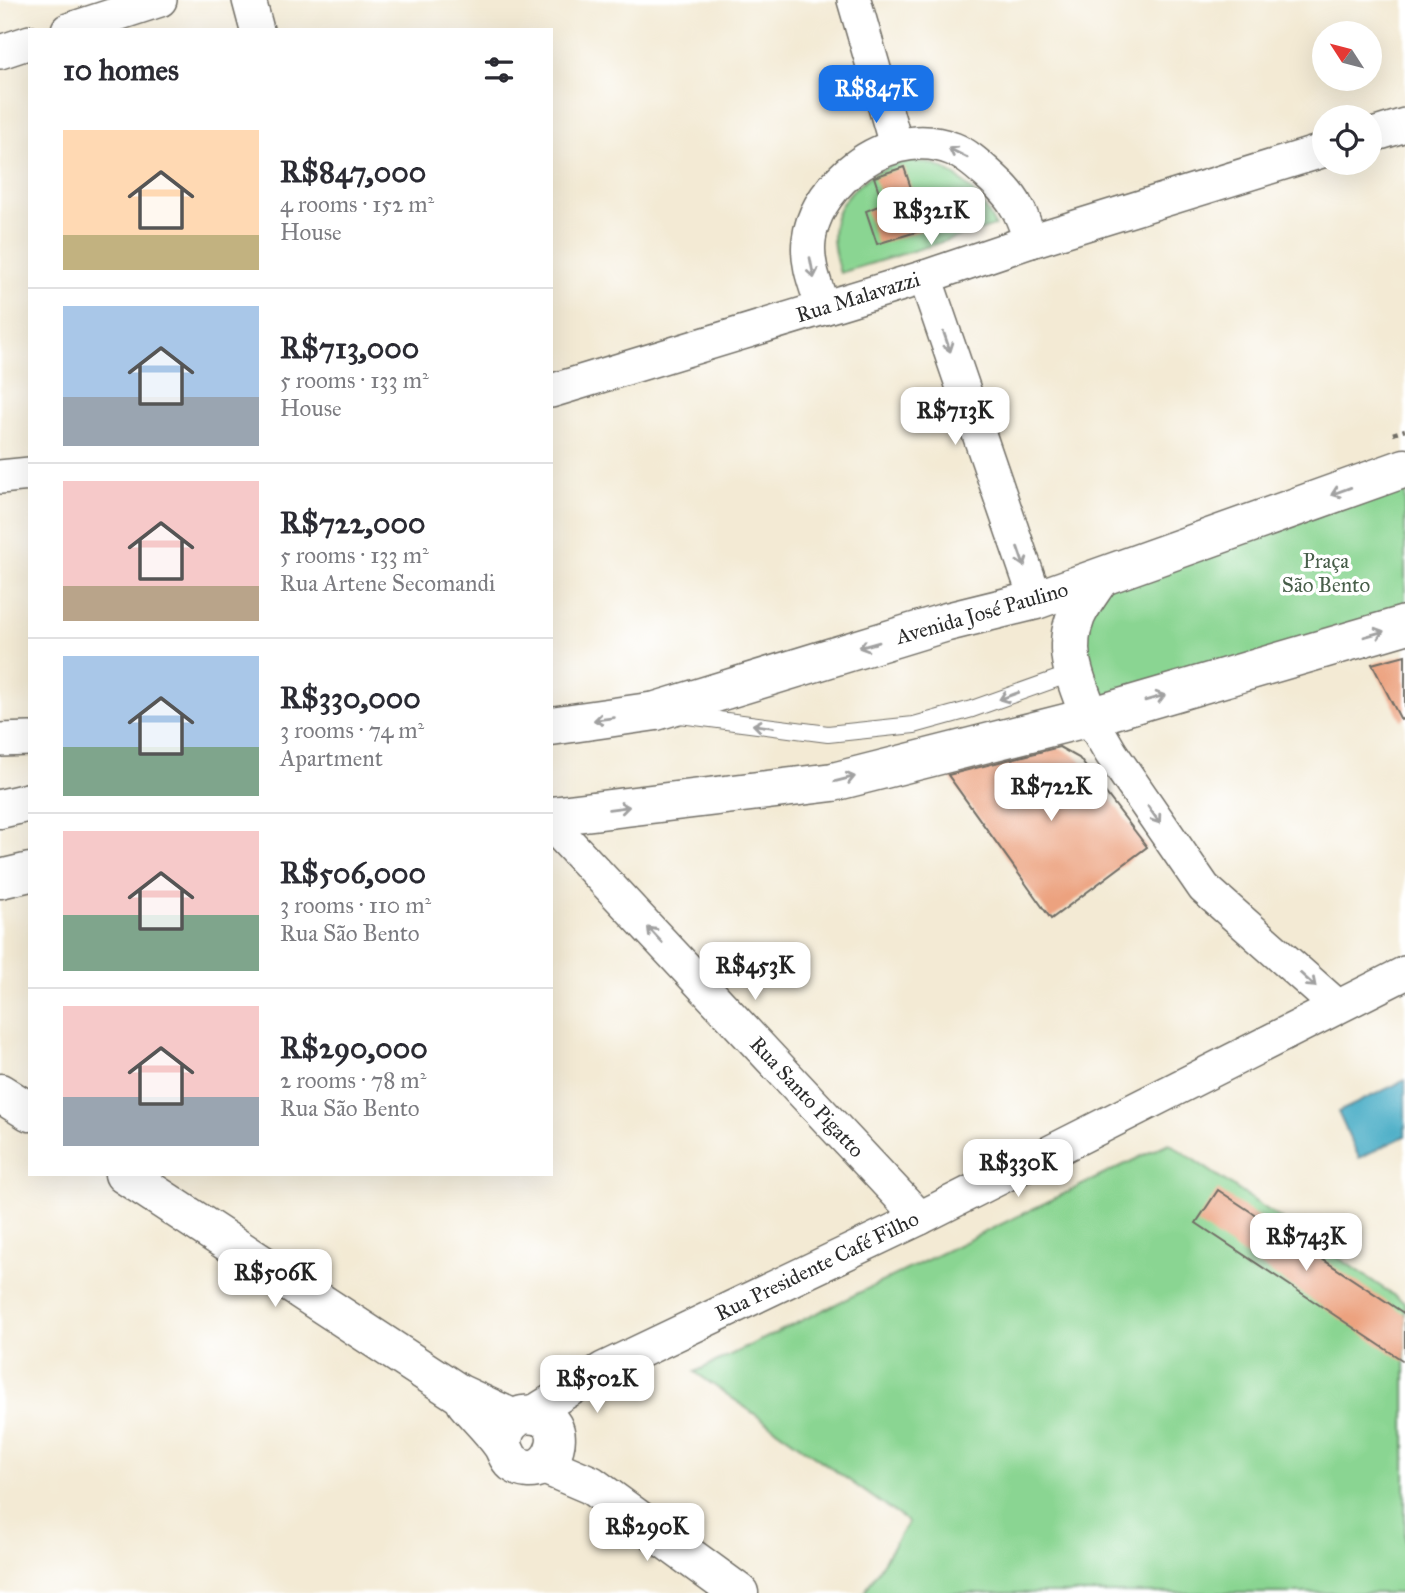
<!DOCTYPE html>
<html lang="en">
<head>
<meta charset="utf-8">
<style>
  body { margin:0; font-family:"IM FELL Great Primer",serif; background:#f7f7f7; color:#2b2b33; height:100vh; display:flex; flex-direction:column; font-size:26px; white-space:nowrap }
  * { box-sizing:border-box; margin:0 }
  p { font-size:23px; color:#7c7c81 }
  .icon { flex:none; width:38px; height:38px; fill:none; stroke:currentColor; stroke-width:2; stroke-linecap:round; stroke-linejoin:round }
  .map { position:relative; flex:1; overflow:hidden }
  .drawer { position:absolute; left:28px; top:28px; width:525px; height:1148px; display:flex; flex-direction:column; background:#fff; border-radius:0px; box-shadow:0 7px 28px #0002 }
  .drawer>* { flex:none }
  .needle { width:46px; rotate:306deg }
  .fabs { position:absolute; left:1312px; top:21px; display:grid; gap:14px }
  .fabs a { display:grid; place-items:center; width:70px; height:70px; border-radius:50%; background:#fff; box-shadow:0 7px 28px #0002; font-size:35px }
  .price { position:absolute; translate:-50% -60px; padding:0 16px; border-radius:14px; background:#fff; color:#222; font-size:23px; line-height:46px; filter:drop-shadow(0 2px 4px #0008) }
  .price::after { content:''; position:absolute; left:50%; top:42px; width:21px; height:16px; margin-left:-10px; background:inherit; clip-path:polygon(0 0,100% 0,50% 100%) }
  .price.on { background:#1a73e8; color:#fff }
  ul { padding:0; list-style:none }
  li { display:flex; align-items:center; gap:21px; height:175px; padding:0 35px }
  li+li { border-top:2px solid #e1e1e2 }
  li span { display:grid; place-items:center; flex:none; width:196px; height:140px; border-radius:0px; color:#555 }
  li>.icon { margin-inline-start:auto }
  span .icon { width:84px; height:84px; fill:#fffc; stroke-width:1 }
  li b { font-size:30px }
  h2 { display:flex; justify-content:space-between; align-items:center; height:84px; padding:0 35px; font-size:30px }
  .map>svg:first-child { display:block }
  .green { fill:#8ad592; stroke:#5a805e; stroke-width:2 }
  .water { fill:#45abc5; stroke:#386b78; stroke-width:2 }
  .building { fill:#eca27f }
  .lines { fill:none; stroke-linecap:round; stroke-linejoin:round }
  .service-casing { stroke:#716e66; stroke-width:18 }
  .minor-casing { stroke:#716e66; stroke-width:36 }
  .secondary-casing { stroke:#716e66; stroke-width:41 }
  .primary-casing { stroke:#716e66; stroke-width:41 }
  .path { stroke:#716e66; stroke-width:4.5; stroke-dasharray:5 5; stroke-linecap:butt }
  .service { stroke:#fff; stroke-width:16 }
  .minor { stroke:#fff; stroke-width:33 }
  .secondary { stroke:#fff; stroke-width:38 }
  .primary { stroke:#fff; stroke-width:38 }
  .oneway { stroke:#a0a0a0 }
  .labels { text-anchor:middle; stroke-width:7; stroke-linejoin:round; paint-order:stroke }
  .street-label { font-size:21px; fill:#2b2b2b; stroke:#fff }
  .park-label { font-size:21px; fill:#485e4a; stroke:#fff }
</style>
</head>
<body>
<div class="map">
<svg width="1405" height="1593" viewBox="0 0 1405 1593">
  <rect width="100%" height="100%" fill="#fff"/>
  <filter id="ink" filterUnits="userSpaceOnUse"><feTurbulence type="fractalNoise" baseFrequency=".0143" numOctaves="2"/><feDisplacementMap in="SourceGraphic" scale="14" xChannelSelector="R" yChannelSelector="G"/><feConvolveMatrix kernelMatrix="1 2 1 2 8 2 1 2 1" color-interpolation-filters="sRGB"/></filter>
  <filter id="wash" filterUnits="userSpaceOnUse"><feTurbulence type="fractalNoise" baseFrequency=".00686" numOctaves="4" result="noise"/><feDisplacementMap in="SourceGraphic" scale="28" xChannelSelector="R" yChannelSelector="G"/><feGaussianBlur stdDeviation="1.57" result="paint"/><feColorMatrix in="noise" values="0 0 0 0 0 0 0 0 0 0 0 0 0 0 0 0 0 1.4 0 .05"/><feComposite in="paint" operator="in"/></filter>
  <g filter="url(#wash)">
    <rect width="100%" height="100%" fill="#f3ead4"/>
    <g class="green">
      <path d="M910,161C950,161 979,192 995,226L840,273C835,257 831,240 834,224C841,190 878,166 910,161Z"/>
      <path d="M1405,468V625L1090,717L1073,673L1100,578Z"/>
      <path d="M1169,1143L1405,1303V1593H864L908,1522L695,1372Z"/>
    </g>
    <path class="water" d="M1405,1080V1136L1359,1158L1338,1112Z"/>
    <g id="blocks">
      <g class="building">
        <path d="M904,167L915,200L929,198L939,225L877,244L866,211L883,204L874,177Z"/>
        <path d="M1405,655V718L1401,720L1372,664Z"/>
        <path d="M1059,747L1079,758L1147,847L1051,919L948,775Z"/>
        <path d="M1218,1190L1405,1314V1362L1196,1223Z"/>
      </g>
    </g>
  </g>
  <g filter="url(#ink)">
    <use href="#blocks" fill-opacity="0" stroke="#716e66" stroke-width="2"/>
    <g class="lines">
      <defs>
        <path id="service" d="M680,715L828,734L914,725L972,709L1073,673"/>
        <g id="minor">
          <path d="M249,0L257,30"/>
          <path d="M854,0L896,145"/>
          <path d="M68,30L160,0"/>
          <path d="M0,52L30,42"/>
          <path d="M1370,136L1405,125"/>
          <path d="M925,277L1036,600"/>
          <path d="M823,308C816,286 806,264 809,240C812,213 829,190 849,172C877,148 917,134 953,149C966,154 978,165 988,174C998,183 1010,194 1016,206C1023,216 1026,230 1031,241"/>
          <path d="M551,391L925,277L1031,241L1325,150"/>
          <path d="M0,477L30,474"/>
          <path d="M1090,717L1111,753L1204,888L1337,1006"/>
          <path d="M0,740L30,739"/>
          <path d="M551,824L920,1218"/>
          <path d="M531,1414L603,1369L920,1218L1405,973"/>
        </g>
        <g id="secondary">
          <path d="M0,1093L30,1112"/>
          <path d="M124,1174L458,1393L514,1419"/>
          <path d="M466,1403C478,1417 492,1430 502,1445C506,1451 507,1458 513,1463C553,1492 581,1408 522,1415C508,1422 503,1431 503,1446"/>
          <path d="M544,1465L591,1485L739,1593"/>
        </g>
        <g id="primary">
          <path d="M1090,717C1077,682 1061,653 1076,616C1082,603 1092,590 1100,578"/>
          <path d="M551,726L656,711L947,622L1036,600L1405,468"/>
          <path d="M0,809L30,802"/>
          <path d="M551,816L833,782L1090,717L1405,625"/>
          <path d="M0,879L30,872"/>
        </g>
      </defs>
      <use href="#service" class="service-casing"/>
      <use href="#minor" class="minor-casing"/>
      <use href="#secondary" class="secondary-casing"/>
      <use href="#primary" class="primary-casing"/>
      <path class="path" d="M1393,434L1405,430"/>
      <use href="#service" class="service"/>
      <use href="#minor" class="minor"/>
      <use href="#secondary" class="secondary"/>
      <use href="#primary" class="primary"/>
    </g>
    <defs><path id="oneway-shaft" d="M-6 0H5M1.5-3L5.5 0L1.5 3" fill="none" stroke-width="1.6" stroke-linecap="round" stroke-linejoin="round" transform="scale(1.75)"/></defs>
    <g class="oneway">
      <use href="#oneway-shaft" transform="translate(958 153) rotate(-153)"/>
      <use href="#oneway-shaft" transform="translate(812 268) rotate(79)"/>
      <use href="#oneway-shaft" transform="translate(947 342) rotate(71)"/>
      <use href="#oneway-shaft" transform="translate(1341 491) rotate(160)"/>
      <use href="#oneway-shaft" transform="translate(1021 557) rotate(71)"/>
      <use href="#oneway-shaft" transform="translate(1374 634) rotate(-16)"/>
      <use href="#oneway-shaft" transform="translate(869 645) rotate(164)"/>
      <use href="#oneway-shaft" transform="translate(1009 696) rotate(160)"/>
      <use href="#oneway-shaft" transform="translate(1155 698) rotate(-16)"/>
      <use href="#oneway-shaft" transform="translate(604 719) rotate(172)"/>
      <use href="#oneway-shaft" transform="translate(763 726) rotate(-173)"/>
      <use href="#oneway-shaft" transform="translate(845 779) rotate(-14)"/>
      <use href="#oneway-shaft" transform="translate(619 808) rotate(-7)"/>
      <use href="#oneway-shaft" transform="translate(1154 815) rotate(55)"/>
      <use href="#oneway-shaft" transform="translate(655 935) rotate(-133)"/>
      <use href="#oneway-shaft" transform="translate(1308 980) rotate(42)"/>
    </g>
  </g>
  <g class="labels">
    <g class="street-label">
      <text transform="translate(858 297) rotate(-17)" y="7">Rua Malavazzi</text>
      <text transform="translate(982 613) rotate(-16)" y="7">Avenida José Paulino</text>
      <text transform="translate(807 1097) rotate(47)" y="7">Rua Santo Pigatto</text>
      <text transform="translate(817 1266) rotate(-26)" y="7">Rua Presidente Café Filho</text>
    </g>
    <g class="park-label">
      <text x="1326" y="568">Praça<tspan x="1326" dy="24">São Bento</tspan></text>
    </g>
  </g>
</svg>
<div class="fabs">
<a><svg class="needle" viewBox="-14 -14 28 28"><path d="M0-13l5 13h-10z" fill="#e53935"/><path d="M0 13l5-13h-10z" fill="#7c7c81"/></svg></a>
<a><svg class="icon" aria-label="locate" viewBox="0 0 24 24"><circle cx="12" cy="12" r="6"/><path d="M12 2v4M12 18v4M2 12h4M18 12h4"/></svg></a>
</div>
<b class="price on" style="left:876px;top:125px">R$847K</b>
<b class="price" style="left:931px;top:247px">R$321K</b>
<b class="price" style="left:955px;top:447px">R$713K</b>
<b class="price" style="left:1051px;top:823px">R$722K</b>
<b class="price" style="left:755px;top:1002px">R$453K</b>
<b class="price" style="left:1018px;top:1199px">R$330K</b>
<b class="price" style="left:1306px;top:1273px">R$743K</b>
<b class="price" style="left:275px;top:1309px">R$506K</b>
<b class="price" style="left:597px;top:1415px">R$502K</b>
<b class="price" style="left:647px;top:1563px">R$290K</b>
<section class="drawer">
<h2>10 homes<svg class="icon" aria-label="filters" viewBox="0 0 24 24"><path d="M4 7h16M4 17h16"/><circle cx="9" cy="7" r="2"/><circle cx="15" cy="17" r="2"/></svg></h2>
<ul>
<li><span style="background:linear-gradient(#ffd9b3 75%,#c2b280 0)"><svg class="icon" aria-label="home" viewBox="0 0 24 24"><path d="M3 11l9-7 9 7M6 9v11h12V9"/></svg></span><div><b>R$847,000</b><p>4 rooms · 152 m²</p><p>House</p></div></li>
<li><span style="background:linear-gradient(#a9c7e8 65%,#9aa5b1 0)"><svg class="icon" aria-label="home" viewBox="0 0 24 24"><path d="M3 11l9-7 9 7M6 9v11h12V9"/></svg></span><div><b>R$713,000</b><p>5 rooms · 133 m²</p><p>House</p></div></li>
<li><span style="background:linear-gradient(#f6c9c9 75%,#b9a48a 0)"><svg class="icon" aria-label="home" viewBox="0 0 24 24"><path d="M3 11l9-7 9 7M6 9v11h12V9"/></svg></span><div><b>R$722,000</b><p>5 rooms · 133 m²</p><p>Rua Artene Secomandi</p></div></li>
<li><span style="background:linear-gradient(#a9c7e8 65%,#7fa58c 0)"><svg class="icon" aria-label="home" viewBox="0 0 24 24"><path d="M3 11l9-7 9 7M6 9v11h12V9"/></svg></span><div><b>R$330,000</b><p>3 rooms · 74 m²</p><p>Apartment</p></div></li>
<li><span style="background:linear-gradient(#f6c9c9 60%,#7fa58c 0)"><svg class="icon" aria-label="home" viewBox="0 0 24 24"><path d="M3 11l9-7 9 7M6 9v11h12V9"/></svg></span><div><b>R$506,000</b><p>3 rooms · 110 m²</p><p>Rua São Bento</p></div></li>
<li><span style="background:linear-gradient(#f6c9c9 65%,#9aa5b1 0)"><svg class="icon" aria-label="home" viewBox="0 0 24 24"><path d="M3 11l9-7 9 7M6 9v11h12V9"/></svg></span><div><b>R$290,000</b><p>2 rooms · 78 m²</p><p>Rua São Bento</p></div></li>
</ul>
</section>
</div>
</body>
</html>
